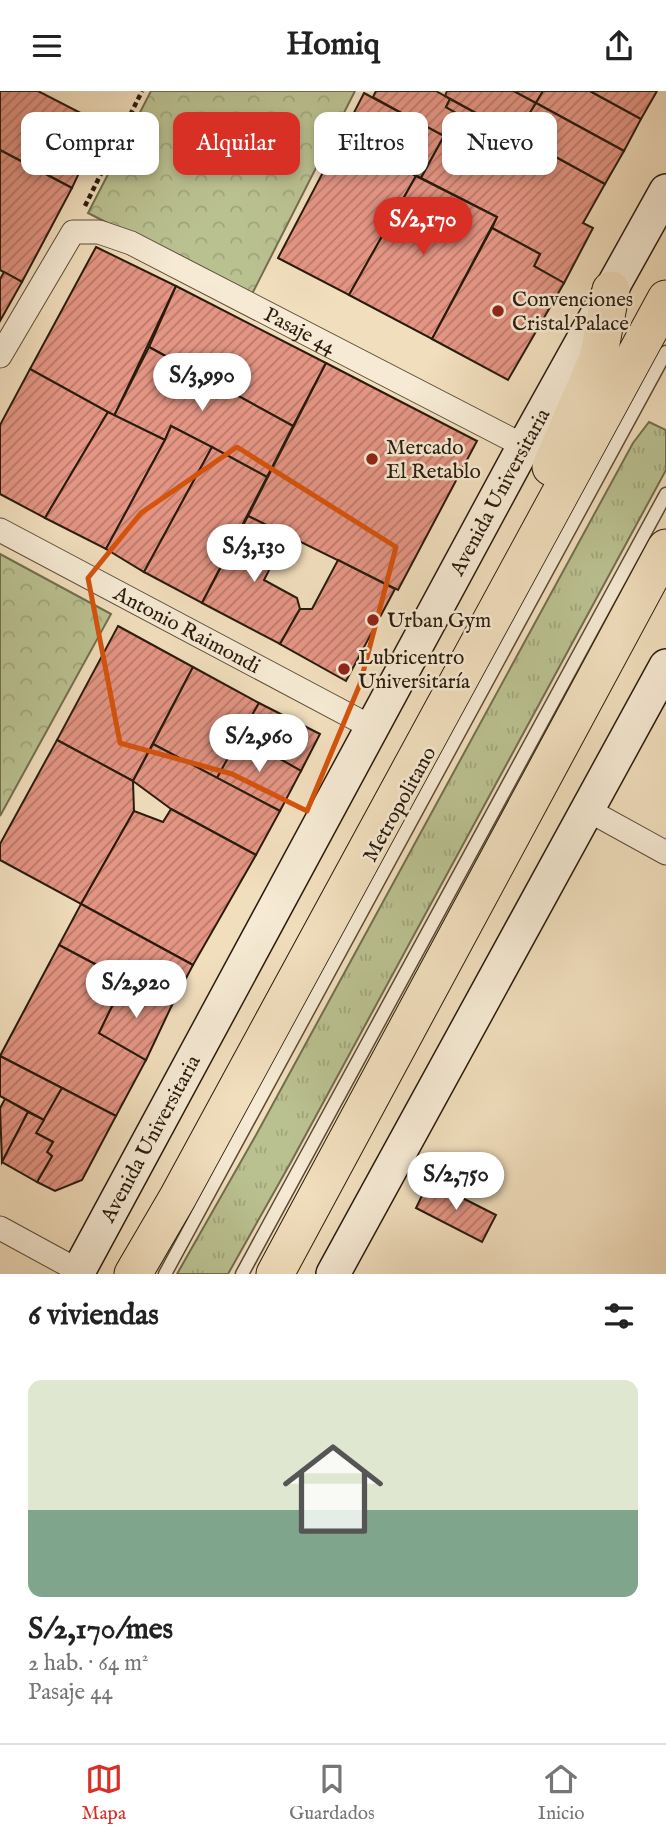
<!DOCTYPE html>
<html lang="es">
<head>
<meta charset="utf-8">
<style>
  body { margin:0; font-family:"IM FELL English",serif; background:#f2f2f2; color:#222; height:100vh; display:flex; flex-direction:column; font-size:26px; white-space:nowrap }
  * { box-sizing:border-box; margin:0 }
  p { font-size:23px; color:#767676 }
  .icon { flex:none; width:38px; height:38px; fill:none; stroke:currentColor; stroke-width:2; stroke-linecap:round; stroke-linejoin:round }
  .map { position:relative; height:1183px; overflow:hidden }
  .side { display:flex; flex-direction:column; background:#fff; flex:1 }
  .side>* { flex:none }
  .top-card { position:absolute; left:21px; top:21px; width:625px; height:63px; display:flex; gap:14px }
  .price { position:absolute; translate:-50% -60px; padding:0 16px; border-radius:24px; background:#fff; color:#222; font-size:23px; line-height:46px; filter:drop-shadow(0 2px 4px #0008) }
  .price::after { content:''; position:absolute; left:50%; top:42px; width:21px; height:16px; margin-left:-10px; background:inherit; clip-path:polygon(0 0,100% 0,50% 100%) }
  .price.current { background:#d93025; color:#fff }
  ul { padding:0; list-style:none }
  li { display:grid; align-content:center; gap:14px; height:371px; padding:0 28px }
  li+li { border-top:2px solid #e0e0e0 }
  li span { display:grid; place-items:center; height:217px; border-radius:14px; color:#555 }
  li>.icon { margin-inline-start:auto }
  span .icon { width:126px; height:126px; fill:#fffc; stroke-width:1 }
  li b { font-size:30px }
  h2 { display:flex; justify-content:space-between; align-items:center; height:84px; padding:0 28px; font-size:30px }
  .pill { padding:0 24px; border-radius:14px; background:#fff; box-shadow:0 4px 10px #0003; font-size:24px; line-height:63px }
  .pill.current { background:#d93025; color:#fff }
  header { display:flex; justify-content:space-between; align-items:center; height:91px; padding:0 28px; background:#fff; font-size:32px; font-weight:700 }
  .tabs { display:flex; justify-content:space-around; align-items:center; height:98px; border-top:2px solid #e0e0e0; background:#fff; font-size:19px; color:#767676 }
  .tabs a { display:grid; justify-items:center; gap:4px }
  .tabs .current { color:#d93025 }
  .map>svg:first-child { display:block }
  .grass { fill:url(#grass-tufts); stroke:#726e4f; stroke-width:2 }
  .park { fill:url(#park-crowns); stroke:#726e4f; stroke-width:2 }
  .building { fill:url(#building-hatch); stroke:#291b0d; stroke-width:2 }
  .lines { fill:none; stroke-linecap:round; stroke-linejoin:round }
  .lane-casing { stroke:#5b4c39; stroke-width:15 }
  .street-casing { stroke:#5b4c39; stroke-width:25 }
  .secondary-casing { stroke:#291b0d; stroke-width:36 }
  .primary-casing { stroke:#291b0d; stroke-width:39 }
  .path { stroke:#291b0d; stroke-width:4.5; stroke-dasharray:5 3.5; stroke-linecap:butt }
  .lane { stroke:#f6ead4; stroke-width:12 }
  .street { stroke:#f6ead4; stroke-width:23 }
  .secondary { stroke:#f6ead4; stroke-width:33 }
  .primary { stroke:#f1debd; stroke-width:37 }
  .marked { fill:none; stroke:#d5530c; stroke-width:5; stroke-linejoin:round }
  .poi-dot { fill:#8f2418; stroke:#f6ead4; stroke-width:2.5 }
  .labels { text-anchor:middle; stroke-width:5; stroke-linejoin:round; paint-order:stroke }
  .poi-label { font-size:21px; fill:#291b0d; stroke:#f6ead4; text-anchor:start }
  .street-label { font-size:21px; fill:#291b0d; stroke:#f6ead4 }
</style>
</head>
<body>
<header><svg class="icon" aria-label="menu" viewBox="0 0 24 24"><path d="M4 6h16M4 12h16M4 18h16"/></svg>Homiq<svg class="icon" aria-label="share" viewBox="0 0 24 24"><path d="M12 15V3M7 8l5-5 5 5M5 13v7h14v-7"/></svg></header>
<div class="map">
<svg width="666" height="1183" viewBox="0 0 666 1183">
  <defs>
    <pattern id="grass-tufts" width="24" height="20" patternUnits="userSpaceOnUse" patternTransform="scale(1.75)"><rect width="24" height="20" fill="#bac191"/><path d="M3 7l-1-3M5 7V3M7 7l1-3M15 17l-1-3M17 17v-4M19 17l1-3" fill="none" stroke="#a0a57c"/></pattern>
    <pattern id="park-crowns" width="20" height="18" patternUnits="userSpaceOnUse" patternTransform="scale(1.75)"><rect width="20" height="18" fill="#bac191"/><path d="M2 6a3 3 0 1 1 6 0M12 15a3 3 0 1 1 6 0" fill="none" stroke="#a0a57c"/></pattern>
    <pattern id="building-hatch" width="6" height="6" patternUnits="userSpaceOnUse" patternTransform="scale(1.75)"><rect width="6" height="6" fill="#e49584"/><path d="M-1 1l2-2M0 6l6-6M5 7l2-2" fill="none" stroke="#b9796a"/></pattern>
  </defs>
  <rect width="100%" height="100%" fill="#f1debd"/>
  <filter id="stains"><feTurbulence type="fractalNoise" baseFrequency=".00286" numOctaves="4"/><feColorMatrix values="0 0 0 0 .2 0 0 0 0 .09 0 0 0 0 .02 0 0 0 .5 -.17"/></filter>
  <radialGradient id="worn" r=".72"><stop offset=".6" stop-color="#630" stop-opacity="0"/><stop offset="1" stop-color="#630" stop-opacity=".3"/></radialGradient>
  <path class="grass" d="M649,331L666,339V379L291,1071L228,1183H177L256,1044L633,352Z"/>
  <g class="park">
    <path d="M151,0H355L251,205L88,122Z"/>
    <path d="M0,463L111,523L0,725Z"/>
  </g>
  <g class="building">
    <path d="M0,0H38L102,33L72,97L0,59Z"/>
    <path d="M376,0H436L450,8L446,16L465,27L452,50L373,6Z"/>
    <path d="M447,0H514L536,12L516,44L445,5Z"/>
    <path d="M514,0H543L536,12Z"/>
    <path d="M543,0H590L641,28L624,60L536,12Z"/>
    <path d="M590,0H657L641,28Z"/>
    <path d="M364,2L444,45L421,87L342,45Z"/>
    <path d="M450,8L605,93L583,132L593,137L564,192L534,175L540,163L492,137L497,126L421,87L444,45L452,50L465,27L446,16Z"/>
    <path d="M536,12L624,60L605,93L516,44Z"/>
    <path d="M342,45L416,85L349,204L278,167Z"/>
    <path d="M0,59L72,97L22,191L0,179Z"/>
    <path d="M416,85L497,126L432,248L349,204Z"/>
    <path d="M492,137L540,163L534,175L564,192L508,289L432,248Z"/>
    <path d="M96,156L176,195L114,325L30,278Z"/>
    <path d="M4,181L22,191L0,230V188Z"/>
    <path d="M176,195L326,272L293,335L149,256Z"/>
    <path d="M149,256L293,335L267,386L171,335L165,349L114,325Z"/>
    <path d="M326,272L477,350L398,499L248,425Z"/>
    <path d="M30,278L108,321L45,427L0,403V334Z"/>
    <path d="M108,321L165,349L106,458L45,427Z"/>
    <path d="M171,335L212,356L144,481L106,458L165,349Z"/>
    <path d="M212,356L267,386L202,512L144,481Z"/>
    <path d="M248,425L287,444L264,489L297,507L300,518L280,553L202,512Z"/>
    <path d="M338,469L395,498L346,590L280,553L300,518H312Z"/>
    <path d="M118,535L193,576L133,690L57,649Z"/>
    <path d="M193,576L259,612L217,687L153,653Z"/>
    <path d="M259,612L320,643L301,680L240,645Z"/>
    <path d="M240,645L301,680L280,720L217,687Z"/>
    <path d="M57,649L133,690L134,720L81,813L0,769V753Z"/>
    <path d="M153,653L280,720L256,764L171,718L133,690Z"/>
    <path d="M171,718L256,764L193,874L81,813L134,720L163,731Z"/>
    <path d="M81,813L193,874L172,914L59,854Z"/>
    <path d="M59,854L125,889L99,942L146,969L116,1025L0,965Z"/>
    <path d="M125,889L172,914L146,969L99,942Z"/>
    <path d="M0,965L62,997L44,1029L0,1005Z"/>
    <path d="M62,997L116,1025L82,1089L55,1100L37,1091L52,1065L47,1061L53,1051L36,1042Z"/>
    <path d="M5,1008L28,1021L2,1071L0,1017Z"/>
    <path d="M28,1021L44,1029L36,1042L53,1051L47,1061L52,1065L37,1091L2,1071Z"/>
    <path d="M429,1090L496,1124L482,1151L416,1117Z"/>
  </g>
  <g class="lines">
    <defs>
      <g id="lane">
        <path d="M165,1183L666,261"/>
        <path d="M242,1183L666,403"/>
      </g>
      <g id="street">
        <path id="s1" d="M0,265L73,141H99L131,152L524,355"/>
        <path id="s2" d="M0,439L373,637"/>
        <path d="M588,719L666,762"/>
        <path d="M0,1137L79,1180"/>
      </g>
      <g id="secondary">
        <path id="s3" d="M77,1183L524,355L666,100"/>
        <path d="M333,1183L666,575"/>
      </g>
      <g id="primary">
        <path d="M551,376L598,268L611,199"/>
        <path d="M133,1183L178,1106L666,208"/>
        <path d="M275,1183L666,457"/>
      </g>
    </defs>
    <use href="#lane" class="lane-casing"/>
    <use href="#street" class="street-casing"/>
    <use href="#secondary" class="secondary-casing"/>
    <use href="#primary" class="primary-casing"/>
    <path class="path" d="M85,115L142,0"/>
    <use href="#lane" class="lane"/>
    <use href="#street" class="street"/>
    <use href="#secondary" class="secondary"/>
    <use href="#primary" class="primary"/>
  </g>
  <path class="marked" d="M237,356L396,456L360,593L307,720L232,683L120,652L88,487L141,422Z"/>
  <g class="poi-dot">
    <circle cx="498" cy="220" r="7"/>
    <circle cx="372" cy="368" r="7"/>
    <circle cx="373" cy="529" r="7"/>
    <circle cx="344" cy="578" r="7"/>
  </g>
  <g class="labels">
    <g class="poi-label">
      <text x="512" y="215">Convenciones<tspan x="512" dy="24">Cristal Palace</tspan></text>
      <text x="386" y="363">Mercado<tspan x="386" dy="24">El Retablo</tspan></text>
      <text x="387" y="536">Urban Gym</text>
      <text x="358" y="573">Lubricentro<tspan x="358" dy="24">Universitaría</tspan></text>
    </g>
    <g class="street-label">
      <text dy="7" stroke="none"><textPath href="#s1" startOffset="394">Pasaje 44</textPath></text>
      <text dy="7" stroke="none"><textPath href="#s3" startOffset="889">Avenida Universitaria</textPath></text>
      <text dy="7" stroke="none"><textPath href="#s2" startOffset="212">Antonio Raimondi</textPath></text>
      <text transform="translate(399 713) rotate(-61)" y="7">Metropolitano</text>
      <text dy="7" stroke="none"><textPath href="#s3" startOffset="154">Avenida Universitaria</textPath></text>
    </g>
  </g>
  <rect width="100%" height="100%" filter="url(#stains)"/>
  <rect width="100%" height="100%" fill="url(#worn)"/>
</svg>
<b class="price current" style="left:423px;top:166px">S/2,170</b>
<b class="price" style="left:202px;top:322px">S/3,990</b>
<b class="price" style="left:254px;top:493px">S/3,130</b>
<b class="price" style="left:259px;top:683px">S/2,960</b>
<b class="price" style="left:136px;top:929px">S/2,920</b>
<b class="price" style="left:456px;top:1121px">S/2,750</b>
<div class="top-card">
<a class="pill">Comprar</a>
<a class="pill current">Alquilar</a>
<a class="pill">Filtros</a>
<a class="pill">Nuevo</a>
</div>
</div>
<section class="side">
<h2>6 viviendas<svg class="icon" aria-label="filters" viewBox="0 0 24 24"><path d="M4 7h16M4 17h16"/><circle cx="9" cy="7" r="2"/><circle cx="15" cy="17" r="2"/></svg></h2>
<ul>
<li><span style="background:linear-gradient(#dfe7d0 60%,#7fa58c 0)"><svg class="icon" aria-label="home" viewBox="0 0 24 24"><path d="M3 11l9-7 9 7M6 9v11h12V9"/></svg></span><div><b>S/2,170/mes</b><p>2 hab. · 64 m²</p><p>Pasaje 44</p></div></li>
</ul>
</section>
<nav class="tabs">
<a class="current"><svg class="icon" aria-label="map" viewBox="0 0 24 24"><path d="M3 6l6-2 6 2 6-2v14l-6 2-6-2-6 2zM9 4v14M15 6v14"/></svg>Mapa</a>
<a><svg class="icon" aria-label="saved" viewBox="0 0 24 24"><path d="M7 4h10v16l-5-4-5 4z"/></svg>Guardados</a>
<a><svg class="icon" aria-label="home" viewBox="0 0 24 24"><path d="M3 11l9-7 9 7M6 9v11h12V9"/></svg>Inicio</a>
</nav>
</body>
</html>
